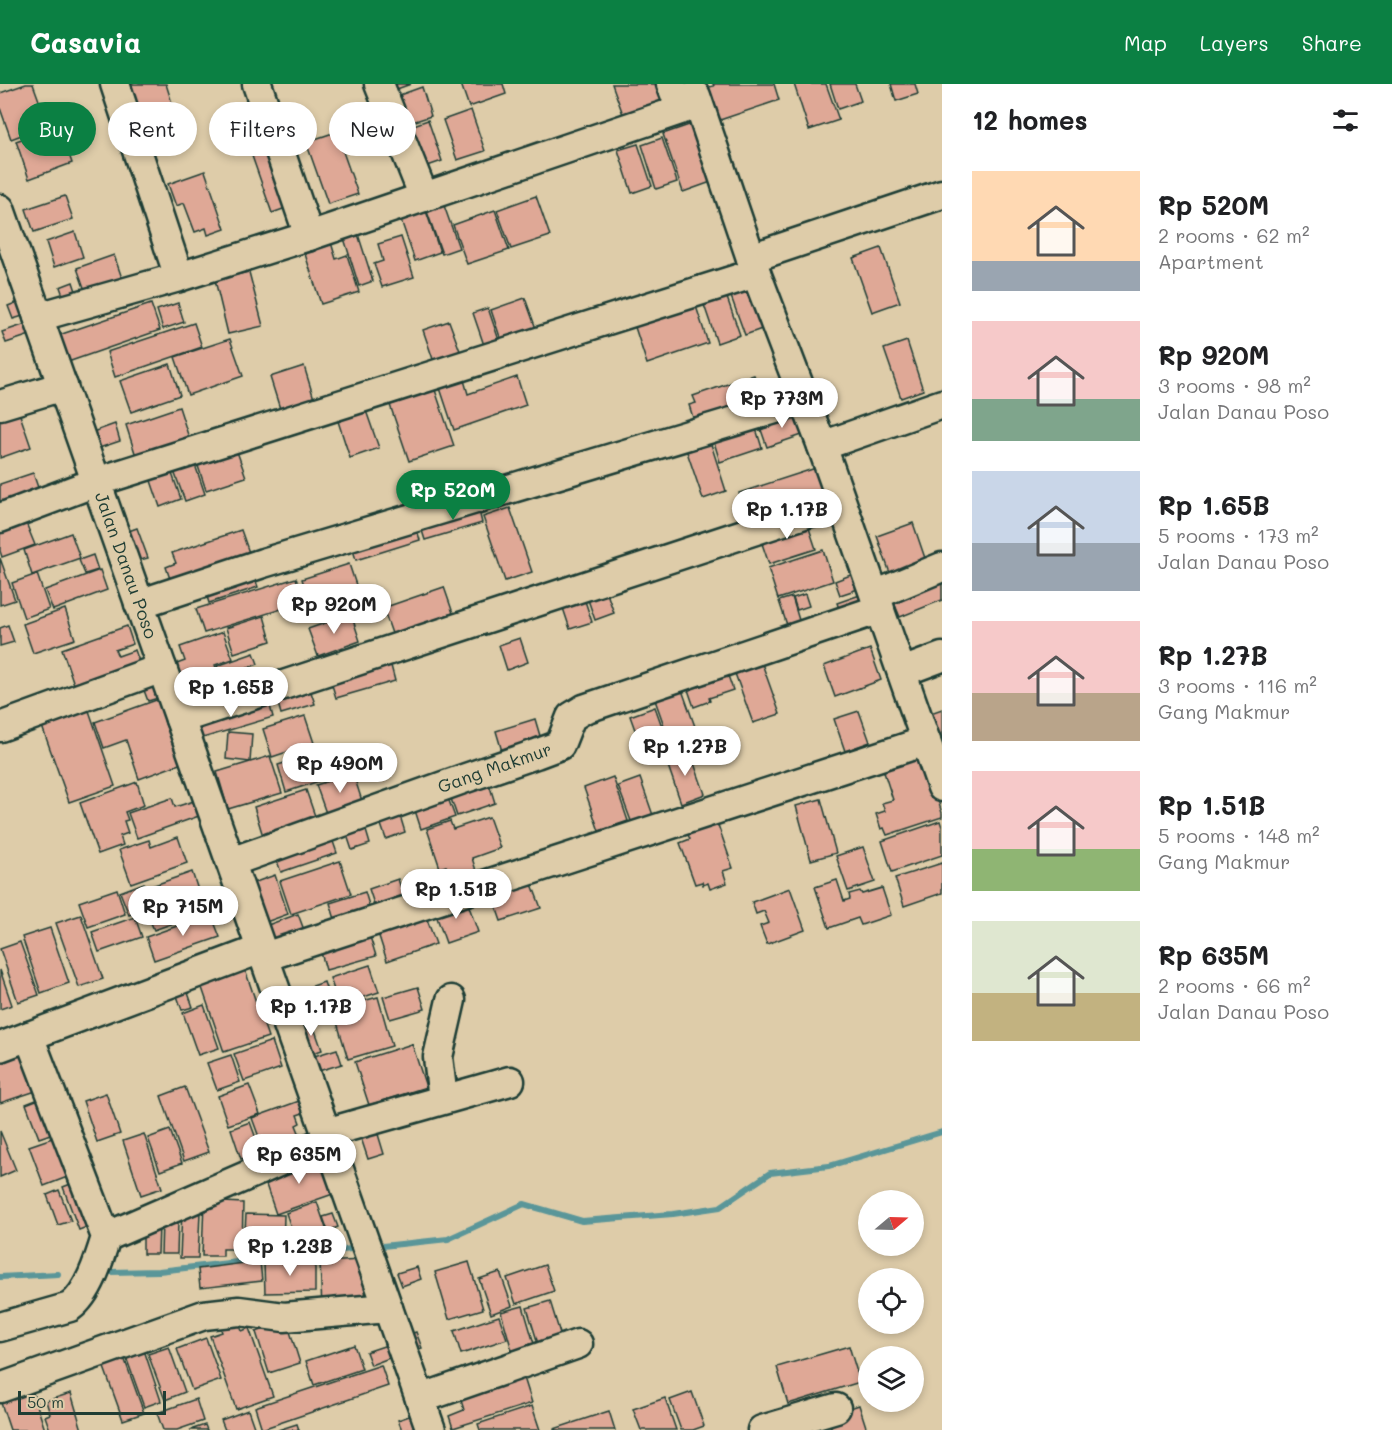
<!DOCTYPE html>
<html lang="en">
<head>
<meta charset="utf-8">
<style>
  body { margin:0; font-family:Mali,sans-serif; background:#f2f2f2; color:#202124; height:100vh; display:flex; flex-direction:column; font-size:22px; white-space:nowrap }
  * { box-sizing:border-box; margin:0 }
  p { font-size:20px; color:#757577 }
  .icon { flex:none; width:33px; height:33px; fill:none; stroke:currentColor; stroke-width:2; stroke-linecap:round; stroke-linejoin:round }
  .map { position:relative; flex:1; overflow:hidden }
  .details { display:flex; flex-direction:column; background:#fff; width:450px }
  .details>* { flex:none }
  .banner { position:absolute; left:18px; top:18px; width:570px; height:54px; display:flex; gap:12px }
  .needle { width:39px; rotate:71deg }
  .buttons { position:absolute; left:858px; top:1106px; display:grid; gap:12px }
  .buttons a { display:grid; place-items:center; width:66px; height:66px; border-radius:50%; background:#fff; box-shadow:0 3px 9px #0003; font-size:30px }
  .scale { position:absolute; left:18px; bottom:15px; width:148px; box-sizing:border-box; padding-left:6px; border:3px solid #1f3d34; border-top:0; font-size:16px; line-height:21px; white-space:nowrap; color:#1f3d34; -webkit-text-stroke:4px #decca9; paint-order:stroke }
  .price { position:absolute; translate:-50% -51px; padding:0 14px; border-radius:21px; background:#fff; color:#222; font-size:20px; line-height:39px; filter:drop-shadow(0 2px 3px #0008) }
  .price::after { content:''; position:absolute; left:50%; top:36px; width:18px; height:14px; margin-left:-9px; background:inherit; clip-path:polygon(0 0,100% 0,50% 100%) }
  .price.selected { background:#0b8043; color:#fff }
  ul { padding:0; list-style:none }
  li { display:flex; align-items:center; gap:18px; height:150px; padding:0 30px }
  li span { display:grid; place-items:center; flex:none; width:168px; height:120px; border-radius:0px; color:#555 }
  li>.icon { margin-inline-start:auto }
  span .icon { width:72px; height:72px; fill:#fffc; stroke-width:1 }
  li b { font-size:26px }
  h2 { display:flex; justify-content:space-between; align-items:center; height:72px; padding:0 30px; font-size:26px }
  .tag { padding:0 21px; border-radius:27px; background:#fff; box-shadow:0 3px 9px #0003; font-size:21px; line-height:54px }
  .tag.selected { background:#0b8043; color:#fff }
  header { display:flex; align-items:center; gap:36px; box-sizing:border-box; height:84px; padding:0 30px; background:#0b8043; color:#fff }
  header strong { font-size:28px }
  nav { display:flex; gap:33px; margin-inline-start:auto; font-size:21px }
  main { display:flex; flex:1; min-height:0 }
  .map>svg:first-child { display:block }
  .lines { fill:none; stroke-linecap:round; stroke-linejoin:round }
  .stream { stroke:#5a9699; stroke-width:6 }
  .building { fill:#dfa896; stroke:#1f3d34; stroke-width:1.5 }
  .minor-casing { stroke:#1f3d34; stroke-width:33 }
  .minor { stroke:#decca9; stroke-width:28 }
  .labels { text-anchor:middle; stroke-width:4.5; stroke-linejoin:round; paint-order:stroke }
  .street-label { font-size:18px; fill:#1f3d34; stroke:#decca9 }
</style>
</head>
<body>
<header>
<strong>Casavia</strong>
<nav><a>Map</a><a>Layers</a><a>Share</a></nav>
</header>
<main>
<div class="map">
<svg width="942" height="1346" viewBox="0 0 942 1346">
  <rect width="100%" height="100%" fill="#decca9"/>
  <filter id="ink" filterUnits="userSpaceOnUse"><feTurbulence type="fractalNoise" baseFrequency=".0167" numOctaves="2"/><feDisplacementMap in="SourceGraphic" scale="12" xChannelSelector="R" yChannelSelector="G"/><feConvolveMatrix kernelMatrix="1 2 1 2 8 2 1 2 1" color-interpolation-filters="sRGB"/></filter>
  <g filter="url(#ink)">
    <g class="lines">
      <g class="stream">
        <path d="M373,1163L448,1155L524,1120L582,1137L673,1130L720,1123L770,1089L829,1082L942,1048"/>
        <path d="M110,1188L159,1187L360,1164"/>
        <path d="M0,1193L58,1190"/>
      </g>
    </g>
    <g class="building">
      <path d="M26,0H33L48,41L11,55L0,24V9Z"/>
      <path d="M119,0H166L172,19L131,34Z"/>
      <path d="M388,0H411L391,7Z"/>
      <path d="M461,0H503L506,10L469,23Z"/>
      <path d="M612,0H663L669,18L624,33Z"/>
      <path d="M713,0H774L779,16L720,36L709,3L714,2Z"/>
      <path d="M794,0H826L839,36L809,46Z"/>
      <path d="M830,0H855L861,17L838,25Z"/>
      <path d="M891,0H915L918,10L896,17Z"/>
      <path d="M422,3L431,32L403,41L394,13Z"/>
      <path d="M471,26L485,67L457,76L443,36Z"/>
      <path d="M428,36L442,77L419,85L405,44Z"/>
      <path d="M692,40L711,98L683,108L663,50Z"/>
      <path d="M59,42L72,79L29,95L16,57Z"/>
      <path d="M336,48L358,110L328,120L306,58Z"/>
      <path d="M662,54L677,98L656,105L642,61Z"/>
      <path d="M638,60L652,102L632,109L618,66Z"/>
      <path d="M277,63L297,120L272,129L252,72Z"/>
      <path d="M205,87L225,145L208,151L206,144L195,148L184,119L176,122L168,100Z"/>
      <path d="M65,112L73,135L34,148L26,125Z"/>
      <path d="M536,112L550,152L511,165L497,126Z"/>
      <path d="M441,113L459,164L442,170L424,119Z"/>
      <path d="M495,126L509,166L467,180L453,141Z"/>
      <path d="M426,127L440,168L415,177L401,136Z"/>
      <path d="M357,147L373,197L359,202L343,151Z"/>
      <path d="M75,148L83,173L54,183L46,158Z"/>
      <path d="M401,153L414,193L382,203L374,180L383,177L378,160Z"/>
      <path d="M330,155L336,175L347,171L359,208L321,220L305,170L316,167L314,160Z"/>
      <path d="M881,164L900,218L872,228L853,174Z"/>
      <path d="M114,171L124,200L87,212L77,184Z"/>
      <path d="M249,188L263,242L228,250L215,196Z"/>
      <path d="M73,198L77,210L64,214L60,203Z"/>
      <path d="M754,198L770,242L745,251L729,207Z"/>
      <path d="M724,205L740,251L717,259L701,212Z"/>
      <path d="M525,214L539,253L504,265L491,226Z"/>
      <path d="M694,216L708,259L647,280L633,237Z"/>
      <path d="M18,218L23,232L13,235L8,222Z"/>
      <path d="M178,219L184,238L163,245L157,226Z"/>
      <path d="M151,220L160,246L68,278L59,251Z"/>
      <path d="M488,224L502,265L487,270L473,229Z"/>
      <path d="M449,237L463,275L436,284L423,246Z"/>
      <path d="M194,239L202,263L115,293L107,268Z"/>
      <path d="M26,240L30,251L6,259L2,248Z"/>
      <path d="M230,255L243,292L188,311L175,273Z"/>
      <path d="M907,257L923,306L901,314L884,265Z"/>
      <path d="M170,280L180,311L131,328L120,297Z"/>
      <path d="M304,282L315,318L281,328L270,293Z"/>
      <path d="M754,291L758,301L765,299L772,320L697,346L689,321L696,319L693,312Z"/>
      <path d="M517,293L526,321L454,346L440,304L464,296L468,310Z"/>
      <path d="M435,306L454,362L409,377L390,321Z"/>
      <path d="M363,318L379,364L350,374L335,328Z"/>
      <path d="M179,323L189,354L136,372L126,341Z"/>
      <path d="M797,327L805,350L767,363L759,340Z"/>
      <path d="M19,328L31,363L0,374V334Z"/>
      <path d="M753,335L762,364L720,378L711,348Z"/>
      <path d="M115,340L120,357L96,365L90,349Z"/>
      <path d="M233,356L246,393L206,406L194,370Z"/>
      <path d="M710,357L726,407L703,415L686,365Z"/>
      <path d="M192,372L205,410L185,417L171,379Z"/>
      <path d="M169,381L181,415L160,423L148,388Z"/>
      <path d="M816,384L826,416L750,442L739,409Z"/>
      <path d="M33,389L42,415L0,428V400Z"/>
      <path d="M484,418L487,429L480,431L482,439L425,456L419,437Z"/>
      <path d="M510,424L532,488L505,497L483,433Z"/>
      <path d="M805,432L816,465L769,480L758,448Z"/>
      <path d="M26,439L35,461L2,473L0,467V448Z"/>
      <path d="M415,439L420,456L356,476L351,459Z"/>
      <path d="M913,439L927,480L891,492L877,452Z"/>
      <path d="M137,444L148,474L136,477L126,448Z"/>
      <path d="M241,446L253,480L174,507L166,483L176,479L172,469Z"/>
      <path d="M71,449L80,474L32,491L24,466Z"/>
      <path d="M823,466L833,497L778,515L768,484Z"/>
      <path d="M93,471L98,486L85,490L79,476Z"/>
      <path d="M0,474L15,516L0,521Z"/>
      <path d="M349,480L357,504L310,520L302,495Z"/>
      <path d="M251,484L258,503L209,519L203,500Z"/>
      <path d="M100,486L107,506L53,526L45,506Z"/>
      <path d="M856,489L861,504L840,511L835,497Z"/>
      <path d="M37,490L49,525L24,534L12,499Z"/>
      <path d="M942,493V516L900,533L890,509Z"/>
      <path d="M296,494L304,518L204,549L196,525Z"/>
      <path d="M603,498L614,529L595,536L584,504Z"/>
      <path d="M444,503L453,529L414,543L417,550L395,558L383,524Z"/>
      <path d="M581,505L592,538L570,545L559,512Z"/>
      <path d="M805,510L809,522L797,526L793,514Z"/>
      <path d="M860,511L866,528L843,536L837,519Z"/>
      <path d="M792,513L802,546L790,550L779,517Z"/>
      <path d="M65,525L75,555L33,569L23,540Z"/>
      <path d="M351,530L360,557L318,572L308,545Z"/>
      <path d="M264,532L271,557L234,569L226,544Z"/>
      <path d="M8,541L14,558L0,562V544Z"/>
      <path d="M127,542L133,560L115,566L118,572L135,566L141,583L76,606L62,565Z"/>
      <path d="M223,548L233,575L215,581L219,592L194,601L193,597L181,602L174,581L185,577L180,563Z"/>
      <path d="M520,554L528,578L507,586L499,561Z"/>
      <path d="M870,565L881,596L835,613L824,582Z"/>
      <path d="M254,569L258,580L221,594L217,582Z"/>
      <path d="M389,574L395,597L336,614L329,591Z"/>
      <path d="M760,574L780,630L753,639L733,584Z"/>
      <path d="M724,580L733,606L709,614L710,617L694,623L684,594Z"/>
      <path d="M152,597L158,614L148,617L142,601Z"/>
      <path d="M308,599L315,620L281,630L275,609Z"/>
      <path d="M192,601L198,618L185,623L179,605Z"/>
      <path d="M682,606L698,651L671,661L655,616Z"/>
      <path d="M267,611L273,633L196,656L190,634Z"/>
      <path d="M162,614L185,678L139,695L126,656L104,664L95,638Z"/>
      <path d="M86,618L115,702L69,718L39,634Z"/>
      <path d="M655,623L668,659L643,668L630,632Z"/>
      <path d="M942,625V668L928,630Z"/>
      <path d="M859,627L870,658L845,667L834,635Z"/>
      <path d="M305,632L314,659L272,673L263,645Z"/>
      <path d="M535,635L543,662L504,674L496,647Z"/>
      <path d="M228,648L252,650L250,678L226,675Z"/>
      <path d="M690,668L705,710L681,719L666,676Z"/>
      <path d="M310,671L319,697L286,708L278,681Z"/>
      <path d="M270,672L282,709L228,725L217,688Z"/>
      <path d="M924,672L942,729V733L887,751L884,744L881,745L876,730L885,727L882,719L893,716L883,685Z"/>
      <path d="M353,689L363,720L327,732L316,701Z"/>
      <path d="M487,693L495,719L457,732L448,706Z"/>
      <path d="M613,693L628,737L599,747L584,704Z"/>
      <path d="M640,694L655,737L634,745L618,702Z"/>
      <path d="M137,698L144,721L125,728L128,736L124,737L128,749L120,752L123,761L98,770L80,719Z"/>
      <path d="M306,706L316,735L263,752L254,723Z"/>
      <path d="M445,706L455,733L421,745L412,717Z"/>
      <path d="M172,714L175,723L194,717L199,732L137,754L128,729Z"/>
      <path d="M821,715L836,769L811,776L796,722Z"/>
      <path d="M397,722L405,748L386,755L377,729Z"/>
      <path d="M362,733L370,760L352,766L343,739Z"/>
      <path d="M489,733L500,764L472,774L479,796L454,805L446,782L440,784L427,745L450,737L453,745Z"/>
      <path d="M940,737L942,743V771L892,788L882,757Z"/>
      <path d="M717,738L733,784L723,787L727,799L710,805L708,799L703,801L702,798L695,800L680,759L690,755L687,749Z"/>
      <path d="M329,746L337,769L281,788L273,766Z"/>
      <path d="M178,753L187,779L131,799L119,766L149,756L151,763Z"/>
      <path d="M863,763L875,798L848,807L836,772Z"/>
      <path d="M340,777L351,810L291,830L280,797Z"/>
      <path d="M942,779V809L904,822L895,794Z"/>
      <path d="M444,784L452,806L410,820L403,798Z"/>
      <path d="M192,788L198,806L129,831L120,808L144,799L146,804Z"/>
      <path d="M275,791L288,830L266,838L253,799Z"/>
      <path d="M398,795L407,822L378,832L369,805Z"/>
      <path d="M837,796L844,817L850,815L849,810L860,807L862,810L882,804L891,831L861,841L858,834L829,844L815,803Z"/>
      <path d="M532,800L541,824L501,837L493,814Z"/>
      <path d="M790,804L805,846L767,860L760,842L769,839L764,827L756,830L752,818Z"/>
      <path d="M117,805L125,830L88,843L79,818Z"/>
      <path d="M207,808L213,825L154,846L147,829Z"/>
      <path d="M365,808L373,834L338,845L330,819Z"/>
      <path d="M466,814L478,848L446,859L434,825Z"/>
      <path d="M424,827L436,860L387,877L376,843Z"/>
      <path d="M211,830L220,853L154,876L146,853Z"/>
      <path d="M298,830L307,854L275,866L265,842Z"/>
      <path d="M81,831L103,895L79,903L56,839Z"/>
      <path d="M135,833L142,853L99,868L92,848Z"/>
      <path d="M367,843L376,872L326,886L318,858Z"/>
      <path d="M50,844L69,899L41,909L22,853Z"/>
      <path d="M20,858L39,911L18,918L0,865Z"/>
      <path d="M242,877L268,953L224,968L198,892Z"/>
      <path d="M370,881L379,908L339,921L330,894Z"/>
      <path d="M0,886L12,921L0,925Z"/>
      <path d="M324,898L333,925L302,936L293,909Z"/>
      <path d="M418,903L425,925L390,935L383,913Z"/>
      <path d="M187,906L193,923L182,926L176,909Z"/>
      <path d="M378,913L392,962L348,975L333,925Z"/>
      <path d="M204,921L219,964L198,971L183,929Z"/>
      <path d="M311,935L322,966L310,970L300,939Z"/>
      <path d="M272,957L281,984L244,997L234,970Z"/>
      <path d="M412,960L426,1003L369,1021L355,978Z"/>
      <path d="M24,962L39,1006L0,1019V970Z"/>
      <path d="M337,965L342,980L315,988L311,973Z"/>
      <path d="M231,971L240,998L217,1006L207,979Z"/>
      <path d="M249,1001L260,1030L228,1041L218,1012Z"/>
      <path d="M185,1003L209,1068L184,1077L161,1012Z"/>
      <path d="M106,1009L120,1050L97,1058L83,1017Z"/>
      <path d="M44,1013L56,1048L39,1054L26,1020Z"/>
      <path d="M302,1016L306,1028L297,1031L300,1039L296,1041L300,1051L263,1064L252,1034Z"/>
      <path d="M374,1037L384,1070L368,1075L357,1042Z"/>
      <path d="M250,1038L261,1068L241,1075L231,1045Z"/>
      <path d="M170,1046L182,1079L160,1087L148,1054Z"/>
      <path d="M0,1047L16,1086L0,1093Z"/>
      <path d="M144,1050L162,1104L141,1111L123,1057Z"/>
      <path d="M61,1051L75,1090L44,1102L29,1062Z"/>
      <path d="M320,1071L333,1110L276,1130L264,1095Z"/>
      <path d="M81,1096L97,1139L79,1146L63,1103Z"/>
      <path d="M59,1106L71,1137L58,1141L47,1111Z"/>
      <path d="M204,1117L243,1119L242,1165H223V1172H202Z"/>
      <path d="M317,1118L331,1159L300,1170L286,1129Z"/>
      <path d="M182,1127L200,1128L198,1174H180Z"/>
      <path d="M246,1130L284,1131L283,1166L244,1165Z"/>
      <path d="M333,1130L338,1143L328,1147L323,1133Z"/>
      <path d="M162,1137L178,1138L177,1170H161Z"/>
      <path d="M143,1140L159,1141L158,1170H143Z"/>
      <path d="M364,1176L366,1222L322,1224L320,1178Z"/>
      <path d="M260,1177L262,1197L200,1204L198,1185Z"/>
      <path d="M315,1178V1208L265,1209L264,1179Z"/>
      <path d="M469,1178L483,1225L449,1235L435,1188Z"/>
      <path d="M545,1181L554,1207L516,1220L507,1194Z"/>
      <path d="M417,1183L421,1195L402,1202L397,1189Z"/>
      <path d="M500,1188L512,1222L491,1230L479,1195Z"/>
      <path d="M550,1217L562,1256L539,1263L527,1224Z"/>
      <path d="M523,1222L535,1263L513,1270L501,1228Z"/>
      <path d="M499,1232L507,1255L461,1270L454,1247Z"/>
      <path d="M237,1234L242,1247L249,1244L273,1312L236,1325L210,1252L222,1248L219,1241Z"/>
      <path d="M287,1238L300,1279L269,1289L256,1248Z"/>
      <path d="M416,1248L422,1264L413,1267L407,1251Z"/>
      <path d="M206,1254L221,1296L192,1306L177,1265Z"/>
      <path d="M393,1259L397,1271L371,1281L366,1268Z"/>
      <path d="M354,1261L362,1285L314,1301L306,1277Z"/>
      <path d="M849,1262L860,1298L788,1320L777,1283Z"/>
      <path d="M169,1263L185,1308L165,1316L148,1270Z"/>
      <path d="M144,1266L161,1317L144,1323L126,1273Z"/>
      <path d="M122,1268L144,1329L123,1336L101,1275Z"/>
      <path d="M381,1281L388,1302L262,1345L255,1323Z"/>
      <path d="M521,1284L532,1319L453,1344L449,1332L464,1326L460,1313Z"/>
      <path d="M11,1304L14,1315L33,1309L45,1346H10L0,1316Z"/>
      <path d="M692,1308L704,1342L693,1346H681L670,1316Z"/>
      <path d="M71,1309L82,1346H50L45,1332L50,1330L46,1317Z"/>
      <path d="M665,1314L676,1346H641L633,1325Z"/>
      <path d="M196,1315L203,1337L177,1346H163L157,1329Z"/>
      <path d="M859,1321L867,1346H832L827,1332Z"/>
      <path d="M532,1322L540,1346H480L478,1340Z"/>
      <path d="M248,1326L255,1346H225L221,1336Z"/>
      <path d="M609,1327L615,1346H554V1345Z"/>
      <path d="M412,1331L416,1343L407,1346H402L398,1336Z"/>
      <path d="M297,1340L299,1346H278Z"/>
      <path d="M205,1341L207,1346H190Z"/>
    </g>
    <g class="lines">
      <defs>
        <g id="minor">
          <path d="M115,0L179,193"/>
          <path d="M257,0L309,152"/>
          <path d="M379,0L424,113"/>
          <path d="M671,0L678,18L696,12L756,189L822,362L942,703"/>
          <path id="s1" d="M0,125L431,1346"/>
          <path d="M751,174L942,110"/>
          <path d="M38,233L179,193L309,152L698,20"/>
          <path d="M0,321L63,302"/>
          <path d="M822,362L942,320"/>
          <path d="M0,434L96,398L756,189"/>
          <path d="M875,511L942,483"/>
          <path d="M139,520L263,479L805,316"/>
          <path d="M902,588L942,573"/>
          <path d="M180,635L841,418"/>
          <path d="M0,643L162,584"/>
          <path id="s2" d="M231,778L463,695L536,670L560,661L571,633L584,625L880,525"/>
          <path d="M264,873L926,657"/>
          <path d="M0,963L261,865"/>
          <path d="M443,1015L438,973L451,916"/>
          <path d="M326,1049L510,997"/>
          <path d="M106,1153L329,1056"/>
          <path d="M0,1243L70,1223C89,1209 99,1176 106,1153L29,952"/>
          <path d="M0,1304L204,1231L239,1227L284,1233L388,1224"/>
          <path d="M420,1315L578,1260"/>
          <path d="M762,1346L836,1324"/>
        </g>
      </defs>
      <use href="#minor" class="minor-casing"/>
      <use href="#minor" class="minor"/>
    </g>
  </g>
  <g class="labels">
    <g class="street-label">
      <text dy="6" stroke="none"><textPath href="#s1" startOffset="378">Jalan Danau Poso</textPath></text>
      <text dy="6" stroke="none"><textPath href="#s2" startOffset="280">Gang Makmur</textPath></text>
    </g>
  </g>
</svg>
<div class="buttons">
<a><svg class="needle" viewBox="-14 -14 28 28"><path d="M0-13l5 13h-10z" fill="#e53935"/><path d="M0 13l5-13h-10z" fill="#757577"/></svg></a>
<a><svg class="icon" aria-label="locate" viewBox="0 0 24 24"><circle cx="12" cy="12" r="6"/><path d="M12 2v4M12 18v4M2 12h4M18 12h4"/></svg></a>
<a><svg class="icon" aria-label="layers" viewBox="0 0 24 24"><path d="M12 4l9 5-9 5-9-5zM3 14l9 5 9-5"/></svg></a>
</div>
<div class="scale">50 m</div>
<b class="price" style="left:782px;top:345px">Rp 773M</b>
<b class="price selected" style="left:453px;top:437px">Rp 520M</b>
<b class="price" style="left:787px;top:456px">Rp 1.17B</b>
<b class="price" style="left:334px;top:551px">Rp 920M</b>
<b class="price" style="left:231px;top:634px">Rp 1.65B</b>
<b class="price" style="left:685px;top:693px">Rp 1.27B</b>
<b class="price" style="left:340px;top:710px">Rp 490M</b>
<b class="price" style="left:456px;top:836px">Rp 1.51B</b>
<b class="price" style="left:183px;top:853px">Rp 715M</b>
<b class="price" style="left:311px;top:953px">Rp 1.17B</b>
<b class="price" style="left:299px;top:1101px">Rp 635M</b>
<b class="price" style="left:290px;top:1193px">Rp 1.23B</b>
<div class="banner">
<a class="tag selected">Buy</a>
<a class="tag">Rent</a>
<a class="tag">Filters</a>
<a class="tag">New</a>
</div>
</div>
<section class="details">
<h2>12 homes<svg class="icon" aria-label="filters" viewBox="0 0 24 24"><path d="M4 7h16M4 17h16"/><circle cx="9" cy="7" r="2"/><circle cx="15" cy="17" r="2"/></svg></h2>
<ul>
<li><span style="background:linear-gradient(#ffd9b3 75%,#9aa5b1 0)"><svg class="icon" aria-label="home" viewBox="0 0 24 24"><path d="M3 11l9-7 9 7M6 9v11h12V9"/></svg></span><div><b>Rp 520M</b><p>2 rooms · 62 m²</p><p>Apartment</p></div></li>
<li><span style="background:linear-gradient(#f6c9c9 65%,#7fa58c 0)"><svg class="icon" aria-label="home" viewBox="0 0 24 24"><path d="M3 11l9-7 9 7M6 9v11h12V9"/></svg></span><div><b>Rp 920M</b><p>3 rooms · 98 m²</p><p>Jalan Danau Poso</p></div></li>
<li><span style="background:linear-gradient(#c9d6e8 60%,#9aa5b1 0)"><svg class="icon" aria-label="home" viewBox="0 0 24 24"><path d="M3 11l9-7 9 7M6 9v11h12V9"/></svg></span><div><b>Rp 1.65B</b><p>5 rooms · 173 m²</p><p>Jalan Danau Poso</p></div></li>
<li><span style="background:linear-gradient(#f6c9c9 60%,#b9a48a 0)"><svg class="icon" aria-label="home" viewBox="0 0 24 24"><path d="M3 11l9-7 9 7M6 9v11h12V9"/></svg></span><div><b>Rp 1.27B</b><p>3 rooms · 116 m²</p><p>Gang Makmur</p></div></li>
<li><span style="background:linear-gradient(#f6c9c9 65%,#8fb573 0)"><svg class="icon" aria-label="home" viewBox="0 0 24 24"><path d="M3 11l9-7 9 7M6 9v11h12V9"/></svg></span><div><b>Rp 1.51B</b><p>5 rooms · 148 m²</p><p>Gang Makmur</p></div></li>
<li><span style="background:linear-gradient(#dfe7d0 60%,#c2b280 0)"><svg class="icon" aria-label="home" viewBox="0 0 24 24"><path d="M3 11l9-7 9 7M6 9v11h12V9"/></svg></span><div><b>Rp 635M</b><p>2 rooms · 66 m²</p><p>Jalan Danau Poso</p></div></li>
</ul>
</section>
</main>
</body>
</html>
